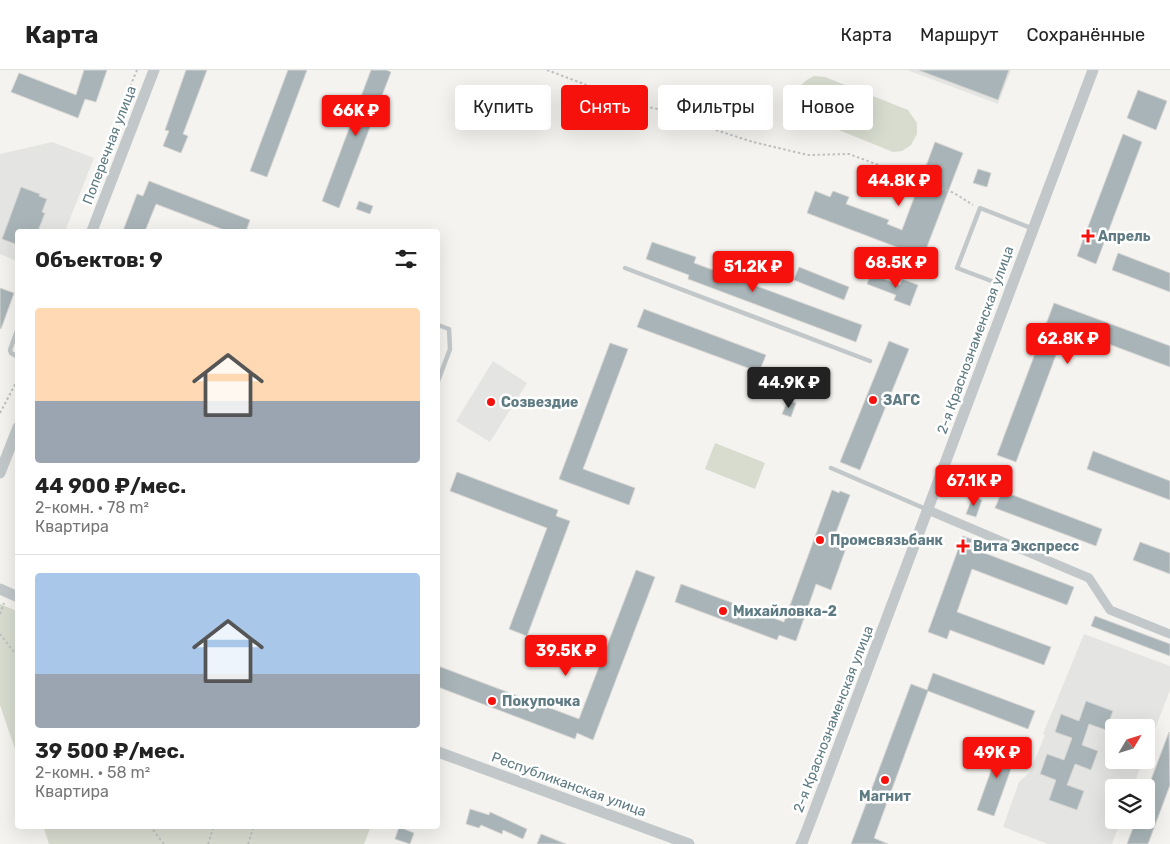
<!DOCTYPE html>
<html lang="ru">
<head>
<meta charset="utf-8">
<style>
  body { margin:0; font-family:Rubik,sans-serif; background:#f6f6f6; color:#222; height:100vh; display:flex; flex-direction:column; font-size:19px; white-space:nowrap }
  * { box-sizing:border-box; margin:0 }
  p { font-size:16px; color:#767676 }
  .icon { flex:none; width:28px; height:28px; fill:none; stroke:currentColor; stroke-width:2; stroke-linecap:round; stroke-linejoin:round }
  .map { position:relative; flex:1; overflow:hidden }
  .side { position:absolute; left:15px; top:159px; width:425px; height:600px; display:flex; flex-direction:column; background:#fff; border-radius:5px; box-shadow:0 5px 20px #0002 }
  .side>* { flex:none }
  .top-card { position:absolute; left:455px; top:15px; width:475px; height:45px; display:flex; gap:10px }
  .needle { width:32px; rotate:52deg }
  .buttons { position:absolute; left:1105px; top:649px; display:grid; gap:10px }
  .buttons a { display:grid; place-items:center; width:50px; height:50px; border-radius:5px; background:#fff; box-shadow:0 5px 20px #0002; font-size:25px }
  .price { position:absolute; translate:-50% -42px; padding:0 11px; border-radius:5px; background:#f6110d; color:#fff; font-size:16px; line-height:32px; filter:drop-shadow(0 1px 2px #0008) }
  .price::after { content:''; position:absolute; left:50%; top:30px; width:15px; height:11px; margin-left:-8px; background:inherit; clip-path:polygon(0 0,100% 0,50% 100%) }
  .price.current { background:#222; color:#fff }
  ul { padding:0; list-style:none }
  li { display:grid; align-content:center; gap:10px; height:265px; padding:0 20px }
  li+li { border-top:1px solid #e0e0e0 }
  li span { display:grid; place-items:center; height:155px; border-radius:5px; color:#555 }
  li>.icon { margin-inline-start:auto }
  span .icon { width:90px; height:90px; fill:#fffc; stroke-width:1 }
  li b { font-size:21px }
  h2 { display:flex; justify-content:space-between; align-items:center; height:60px; padding:0 20px; font-size:21px }
  .chip { padding:0 18px; border-radius:5px; background:#fff; box-shadow:0 5px 20px #0002; font-size:18px; line-height:45px }
  .chip.current { background:#f6110d; color:#fff }
  header { display:flex; align-items:center; gap:30px; box-sizing:border-box; height:70px; padding:0 25px; background:#fff; border-bottom:1px solid #e0e0e0 }
  header strong { font-size:24px }
  nav { display:flex; gap:28px; margin-inline-start:auto; font-size:18px }
  .map>svg:first-child { display:block }
  .built { fill:#e4e4e2 }
  .green { fill:#d7dccf }
  .building { fill:#a8b4b7; stroke:#d5d4d2 }
  .lines { fill:none; stroke-linecap:round; stroke-linejoin:round }
  .path { stroke:#bec0c1; stroke-width:2; stroke-dasharray:2.5 2.5; stroke-linecap:butt }
  .service { stroke:#c2c8c9; stroke-width:4.5 }
  .minor { stroke:#c2c8c9; stroke-width:9 }
  .tertiary { stroke:#c2c8c9; stroke-width:11 }
  .poi-dot { fill:#f6110d; stroke:#fff; stroke-width:2 }
  .labels { text-anchor:middle; stroke-width:5; stroke-linejoin:round; paint-order:stroke }
  .street-label { font-size:14px; fill:#5f7b83; stroke:#fff }
  .poi-label { font-size:14px; font-weight:bold; fill:#5f7b83; stroke:#fff; text-anchor:start }
</style>
</head>
<body>
<header>
<strong>Карта</strong>
<nav><a>Карта</a><a>Маршрут</a><a>Сохранённые</a></nav>
</header>
<div class="map">
<svg width="1170" height="774" viewBox="0 0 1170 774">
  <rect width="100%" height="100%" fill="#f4f3ef"/>
  <g class="built">
    <path d="M907,0H1011L998,34Z"/>
    <path d="M52,72L94,88L65,161H18L17,191L0,184V84Z"/>
    <path d="M493,291L527,313L490,372L456,351Z"/>
    <path d="M1084,564L1170,596V620L1146,683V658H1114V690H1143L1133,717L1114,718V750H1121L1112,774H1048L1003,757L1019,712L1030,702L1045,665L1043,664Z"/>
  </g>
  <g class="green">
    <path d="M814,6L825,7L908,40L917,53V64L911,75L902,81L893,82L804,46C792,29 795,15 814,6Z"/>
    <path d="M715,373L765,393L755,419L705,399Z"/>
    <path d="M0,534L17,541V685L0,635Z"/>
    <path d="M43,756H371L364,774H49Z"/>
  </g>
  <g class="building">
    <path d="M84,0H107L96,32L85,29L78,48L11,22L19,3L76,25Z"/>
    <path d="M186,0H207L183,64L188,66L181,83L163,76L169,61L165,60Z"/>
    <path d="M288,0H307L267,107L250,101Z"/>
    <path d="M371,0H386L391,2L339,138L322,131Z"/>
    <path d="M918,0H1009L998,30Z"/>
    <path d="M1138,20L1167,31L1156,60L1127,48Z"/>
    <path d="M1123,64L1142,72L1096,194L1077,186Z"/>
    <path d="M935,72L963,83L923,187L807,143L815,121L830,127L833,121L849,127L846,134L889,150L887,154L902,160Z"/>
    <path d="M978,99L991,103L987,117L973,113Z"/>
    <path d="M149,111L250,150L246,161H227L156,134L145,161H123L137,124L143,126Z"/>
    <path d="M21,117L40,124L39,126L47,129L42,142L45,143L38,161H18V175L2,169Z"/>
    <path d="M359,131L373,136L370,144L356,139Z"/>
    <path d="M652,172L696,187L694,193L862,255L856,272L688,209L689,205L646,189Z"/>
    <path d="M1118,183L1170,203V222L1112,200Z"/>
    <path d="M799,197L849,217L844,230L794,210Z"/>
    <path d="M871,204L900,215L902,209L918,215L910,236L894,230L896,225L867,214Z"/>
    <path d="M0,218L14,223L1,259L0,258Z"/>
    <path d="M1054,233L1170,276V297L1066,258L1016,392L997,385Z"/>
    <path d="M644,239L766,285L759,302L637,257Z"/>
    <path d="M889,271L909,279L860,400L840,392Z"/>
    <path d="M610,273L628,279L583,399L635,418L629,435L559,409Z"/>
    <path d="M788,330L796,333L791,347L782,344Z"/>
    <path d="M1093,381L1170,411V430L1087,399Z"/>
    <path d="M457,402L558,440L556,446L570,451L527,566L509,559L547,458L450,421Z"/>
    <path d="M832,420L839,423L840,421L850,425L832,473L846,478L831,520L816,514L796,571L779,565L777,570L675,532L681,514L784,552Z"/>
    <path d="M1002,421L1102,459L1096,476L995,438Z"/>
    <path d="M973,426L982,430L976,447L966,444Z"/>
    <path d="M963,466L982,473L979,481L1074,517L1067,535L972,499L957,542L1051,577L1044,595L950,560L947,569L928,562Z"/>
    <path d="M1140,472L1170,483V504L1133,490Z"/>
    <path d="M636,500L655,507L593,670L577,663L575,669L438,617V596L579,649Z"/>
    <path d="M1095,546L1170,574V586L1091,556Z"/>
    <path d="M933,603L1035,641L1028,659L928,621L874,768L888,774H851L911,614L927,620Z"/>
    <path d="M1086,631L1113,641L1106,660L1089,654L1082,675L1098,681L1091,700L1075,694L1067,715L1084,721L1077,740L1049,730L1056,710L1040,704L1047,684L1064,690L1072,668L1055,662L1061,644L1079,651Z"/>
    <path d="M1169,662L1170,715L1148,774H1127L1136,750H1146V723Z"/>
    <path d="M1001,673L1018,679L994,746L977,740Z"/>
    <path d="M470,739L489,745L490,742L527,759L523,769L503,760L502,764L481,755L479,758L466,754Z"/>
    <path d="M399,757L414,763L410,774L395,769Z"/>
    <path d="M541,764L566,774H537Z"/>
  </g>
  <g class="lines">
    <g class="path">
      <path d="M547,0L642,36L680,43L716,60L753,72L808,85L849,84L954,123L973,135"/>
      <path d="M114,73L115,53L137,0"/>
      <path d="M0,343L18,309"/>
      <path d="M0,544L4,533"/>
      <path d="M0,564L18,587"/>
      <path d="M150,756L164,774"/>
      <path d="M208,774L214,756"/>
      <path d="M248,774L254,756"/>
    </g>
    <g class="service">
      <path d="M625,198L870,291"/>
      <path d="M1010,218L957,198L980,138L1031,158"/>
      <path d="M438,255L449,259L450,279L438,311"/>
      <path d="M18,258L10,280L11,283L18,287"/>
      <path d="M831,398L926,439"/>
    </g>
    <path class="minor" d="M928,440L1089,508L1110,540L1170,564"/>
    <g class="tertiary">
      <path d="M92,161L154,0"/>
      <path d="M0,403L18,357"/>
      <path d="M0,519L18,527"/>
      <path d="M438,682L689,774"/>
      <path d="M801,774L802,773L815,739L1093,0"/>
    </g>
  </g>
  <g class="poi-dot">
    <path d="M1085.5 158.5h5v5h5v5h-5v5h-5v-5h-5v-5h5z"/>
    <circle cx="873" cy="330" r="5"/>
    <circle cx="491" cy="332" r="5"/>
    <circle cx="820" cy="470" r="5"/>
    <path d="M960.5 468.5h5v5h5v5h-5v5h-5v-5h-5v-5h5z"/>
    <circle cx="723" cy="541" r="5"/>
    <circle cx="492" cy="631" r="5"/>
    <circle cx="885" cy="710" r="5"/>
  </g>
  <g class="labels">
    <g class="street-label">
      <text transform="translate(109 75) rotate(-69)" y="5">Поперечная улица</text>
      <text transform="translate(975 270) rotate(-70)" y="5">2-я Краснознаменская улица</text>
      <text transform="translate(833 649) rotate(-69)" y="5">2-я Краснознаменская улица</text>
      <text transform="translate(569 714) rotate(20)" y="5">Республиканская улица</text>
    </g>
    <g class="poi-label">
      <text x="1098" y="171">Апрель</text>
      <text x="883" y="335">ЗАГС</text>
      <text x="501" y="337">Созвездие</text>
      <text x="830" y="475">Промсвязьбанк</text>
      <text x="973" y="481">Вита Экспресс</text>
      <text x="733" y="546">Михайловка-2</text>
      <text x="502" y="636">Покупочка</text>
      <text x="885" y="731" text-anchor="middle">Магнит</text>
    </g>
  </g>
</svg>
<div class="buttons">
<a><svg class="needle" viewBox="-14 -14 28 28"><path d="M0-13l5 13h-10z" fill="#e53935"/><path d="M0 13l5-13h-10z" fill="#767676"/></svg></a>
<a><svg class="icon" aria-label="layers" viewBox="0 0 24 24"><path d="M12 4l9 5-9 5-9-5zM3 14l9 5 9-5"/></svg></a>
</div>
<b class="price" style="left:356px;top:67px">66K ₽</b>
<b class="price" style="left:899px;top:137px">44.8K ₽</b>
<b class="price" style="left:896px;top:219px">68.5K ₽</b>
<b class="price" style="left:753px;top:223px">51.2K ₽</b>
<b class="price" style="left:1068px;top:295px">62.8K ₽</b>
<b class="price current" style="left:789px;top:339px">44.9K ₽</b>
<b class="price" style="left:974px;top:437px">67.1K ₽</b>
<b class="price" style="left:566px;top:607px">39.5K ₽</b>
<b class="price" style="left:997px;top:709px">49K ₽</b>
<div class="top-card">
<a class="chip">Купить</a>
<a class="chip current">Снять</a>
<a class="chip">Фильтры</a>
<a class="chip">Новое</a>
</div>
<section class="side">
<h2>Объектов: 9<svg class="icon" aria-label="filters" viewBox="0 0 24 24"><path d="M4 7h16M4 17h16"/><circle cx="9" cy="7" r="2"/><circle cx="15" cy="17" r="2"/></svg></h2>
<ul>
<li><span style="background:linear-gradient(#ffd9b3 60%,#9aa5b1 0)"><svg class="icon" aria-label="home" viewBox="0 0 24 24"><path d="M3 11l9-7 9 7M6 9v11h12V9"/></svg></span><div><b>44 900 ₽/мес.</b><p>2-комн. · 78 m²</p><p>Квартира</p></div></li>
<li><span style="background:linear-gradient(#a9c7e8 65%,#9aa5b1 0)"><svg class="icon" aria-label="home" viewBox="0 0 24 24"><path d="M3 11l9-7 9 7M6 9v11h12V9"/></svg></span><div><b>39 500 ₽/мес.</b><p>2-комн. · 58 m²</p><p>Квартира</p></div></li>
</ul>
</section>
</div>
</body>
</html>
